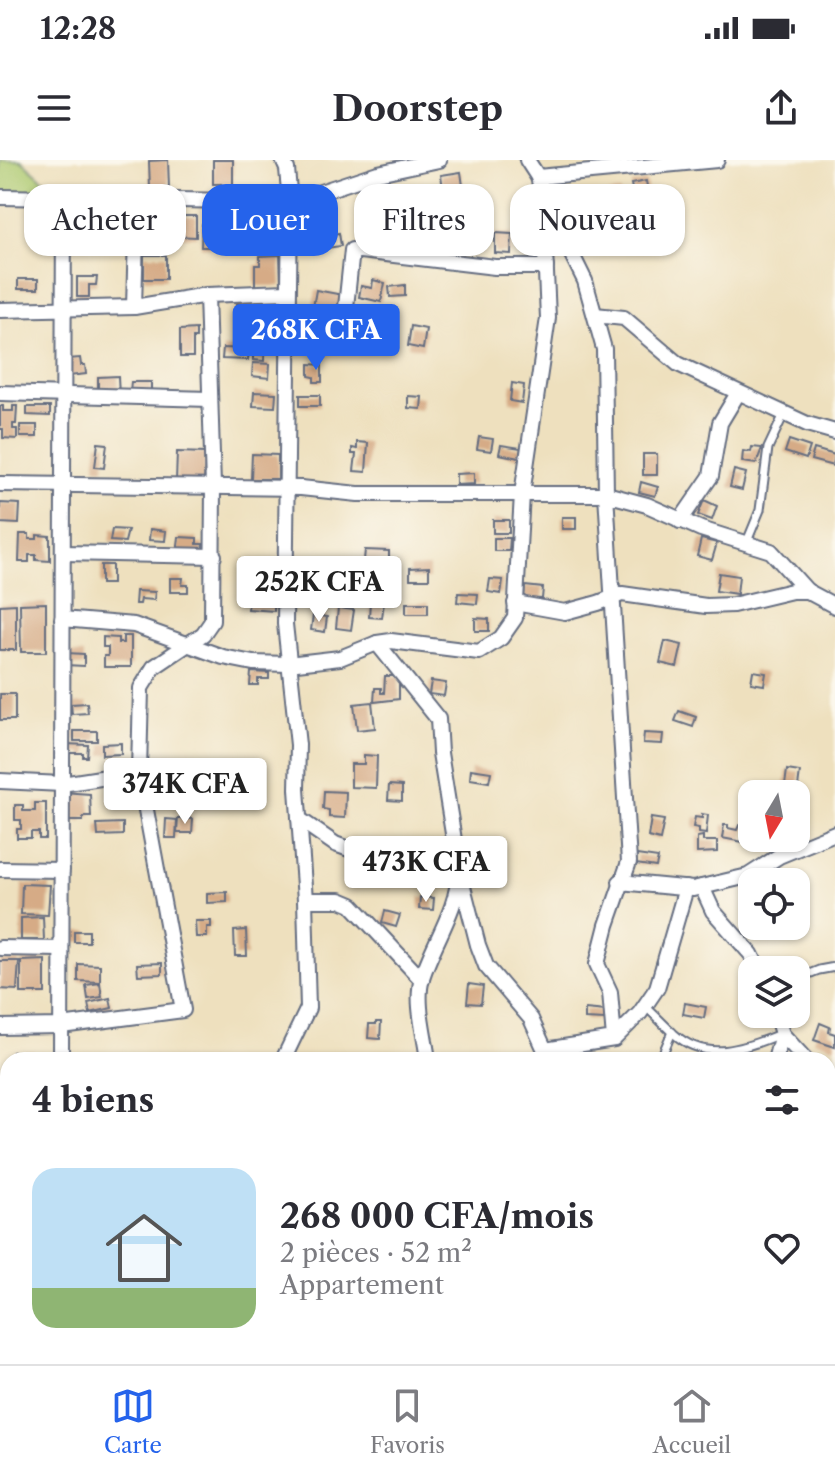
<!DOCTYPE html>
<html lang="fr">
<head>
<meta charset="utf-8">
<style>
  body { margin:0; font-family:"Libre Caslon Text",serif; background:#f7f7f7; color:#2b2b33; height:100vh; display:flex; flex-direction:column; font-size:30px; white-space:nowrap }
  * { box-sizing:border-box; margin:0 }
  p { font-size:26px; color:#7c7c81 }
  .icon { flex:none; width:44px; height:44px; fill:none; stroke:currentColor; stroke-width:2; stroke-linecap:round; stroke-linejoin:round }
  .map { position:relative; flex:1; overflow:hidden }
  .side { position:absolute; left:0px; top:892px; width:836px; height:312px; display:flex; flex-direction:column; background:#fff; border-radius:24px 24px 0 0; box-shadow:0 2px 6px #0004 }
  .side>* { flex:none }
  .banner { position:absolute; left:24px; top:24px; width:788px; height:72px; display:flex; gap:16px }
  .needle { width:52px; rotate:190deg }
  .tools { position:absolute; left:738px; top:620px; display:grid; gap:16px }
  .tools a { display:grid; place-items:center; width:72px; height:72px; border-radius:16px; background:#fff; box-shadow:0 2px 6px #0004; font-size:40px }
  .price { position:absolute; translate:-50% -68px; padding:0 18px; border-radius:8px; background:#fff; color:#222; font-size:26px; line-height:52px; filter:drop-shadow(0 2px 4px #0008) }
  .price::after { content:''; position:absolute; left:50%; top:48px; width:24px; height:18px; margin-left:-12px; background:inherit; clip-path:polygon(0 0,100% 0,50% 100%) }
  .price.current { background:#2563eb; color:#fff }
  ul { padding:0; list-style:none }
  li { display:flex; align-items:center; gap:24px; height:200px; padding:0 32px }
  li span { display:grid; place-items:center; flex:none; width:224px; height:160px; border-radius:24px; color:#555 }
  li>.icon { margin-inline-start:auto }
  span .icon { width:96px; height:96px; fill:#fffc; stroke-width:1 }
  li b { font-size:34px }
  h2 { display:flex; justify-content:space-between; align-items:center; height:96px; padding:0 32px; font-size:34px }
  .tag { padding:0 28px; border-radius:24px; background:#fff; box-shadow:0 2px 6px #0004; font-size:28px; line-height:72px }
  .tag.current { background:#2563eb; color:#fff }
  .status { display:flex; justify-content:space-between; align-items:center; height:56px; padding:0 40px; background:#fff; direction:ltr }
  .status svg { height:22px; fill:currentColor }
  header { display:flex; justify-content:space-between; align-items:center; height:104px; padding:0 32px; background:#fff; font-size:36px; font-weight:700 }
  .tabs { display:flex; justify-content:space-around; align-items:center; height:112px; border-top:2px solid #e1e1e2; background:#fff; font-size:22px; color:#7c7c81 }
  .tabs a { display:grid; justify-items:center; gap:4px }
  .tabs .current { color:#2563eb }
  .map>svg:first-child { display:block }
  .green { fill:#adc96f; stroke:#647c66; stroke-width:2 }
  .building { fill:#d6ab86 }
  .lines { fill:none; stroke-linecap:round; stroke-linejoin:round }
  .service-casing { stroke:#656d80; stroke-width:11 }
  .minor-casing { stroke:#656d80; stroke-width:18 }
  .service { stroke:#fff; stroke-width:7 }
  .minor { stroke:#fff; stroke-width:14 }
</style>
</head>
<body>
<div class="status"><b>12:28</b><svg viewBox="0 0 49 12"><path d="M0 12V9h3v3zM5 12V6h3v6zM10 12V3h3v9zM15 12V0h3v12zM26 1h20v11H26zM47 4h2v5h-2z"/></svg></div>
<header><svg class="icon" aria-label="menu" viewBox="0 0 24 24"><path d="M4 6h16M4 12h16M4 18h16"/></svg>Doorstep<svg class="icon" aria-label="share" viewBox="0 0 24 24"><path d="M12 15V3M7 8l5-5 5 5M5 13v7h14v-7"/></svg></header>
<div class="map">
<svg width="835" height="1204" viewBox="0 0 835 1204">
  <rect width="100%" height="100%" fill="#fbf7ec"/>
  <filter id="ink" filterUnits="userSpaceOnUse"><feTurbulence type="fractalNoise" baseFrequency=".0125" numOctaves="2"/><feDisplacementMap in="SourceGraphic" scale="16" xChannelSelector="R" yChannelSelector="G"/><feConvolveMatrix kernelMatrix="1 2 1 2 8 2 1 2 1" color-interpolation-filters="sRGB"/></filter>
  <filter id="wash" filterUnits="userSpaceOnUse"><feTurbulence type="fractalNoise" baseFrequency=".006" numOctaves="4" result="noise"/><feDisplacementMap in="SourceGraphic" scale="32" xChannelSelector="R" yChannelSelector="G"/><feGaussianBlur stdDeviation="1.8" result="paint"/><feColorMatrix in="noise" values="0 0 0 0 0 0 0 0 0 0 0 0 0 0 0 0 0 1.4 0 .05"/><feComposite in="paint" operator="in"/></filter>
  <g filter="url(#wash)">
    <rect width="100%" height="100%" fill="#eee0be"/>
    <path class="green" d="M0,0H21L64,38L0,37Z"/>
    <g id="blocks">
      <g class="building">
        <path d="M168,0L169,28H150L149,1Z"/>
        <path d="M213,0H233V28H221V24H213Z"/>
        <path d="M461,12L464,33L444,36L441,15Z"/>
        <path d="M646,21L649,37L634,39L631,24Z"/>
        <path d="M620,31L622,42L606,45L604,34Z"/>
        <path d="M69,55L91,57V62H99V69L68,67Z"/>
        <path d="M175,56H196V77L175,76Z"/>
        <path d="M318,60L335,61V70L317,69Z"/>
        <path d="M414,62L416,83L397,84L396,63Z"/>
        <path d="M202,64H220L219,87H201Z"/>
        <path d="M233,70L254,71V92L232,91Z"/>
        <path d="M339,73L341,86L326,88L325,75Z"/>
        <path d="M495,73L512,74L511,94L495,93Z"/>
        <path d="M79,74L98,75L97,87L78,86Z"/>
        <rect x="144" y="95" width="22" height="24"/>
        <path d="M280,95L281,126H255V105H260V96Z"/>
        <path d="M77,117H97L96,125H89V137H77Z"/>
        <rect x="18" y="119" width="20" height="10"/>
        <path d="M373,120L385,123L381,142L359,137L361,126L372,128Z"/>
        <path d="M405,125V136L390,137L389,127Z"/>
        <path d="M316,130L343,135L340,152L313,147Z"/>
        <path d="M237,144L252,145L250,169L235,168Z"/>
        <path d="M411,166L426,169L423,189L408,186Z"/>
        <path d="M196,169V178H193V197H180V170Z"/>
        <path d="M311,171L331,174L329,189L310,186Z"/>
        <path d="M253,185L265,186L264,201L253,200Z"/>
        <path d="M223,188L249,189L248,200L222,199Z"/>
        <path d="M80,198L81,205H85L86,214L69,216L68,199Z"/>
        <path d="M253,203L270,204L269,218L252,216Z"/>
        <path d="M309,204L322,205V222H314V217L309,216Z"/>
        <path d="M118,216L119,236L98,237V217Z"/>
        <path d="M131,222H151V233L130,232Z"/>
        <path d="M512,223L524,225L522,243L510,241Z"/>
        <path d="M254,232L276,233L275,247L253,246Z"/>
        <rect x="300" y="235" width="20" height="11"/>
        <path d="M408,236L422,237L421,249L408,248Z"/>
        <path d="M0,246H3V251H13V246H17L16,264H13V269H17V279L3,278V269H0Z"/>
        <path d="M27,247H50V256L27,255Z"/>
        <rect x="20" y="265" width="17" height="12"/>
        <path d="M479,277L493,279L491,291L477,289Z"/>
        <path d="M789,280L810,287L806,299L785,292Z"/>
        <path d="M357,282L368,283L366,312L354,311L356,294H352V288L357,289Z"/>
        <path d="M98,283L107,284L104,308L95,307Z"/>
        <path d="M501,285L521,288L519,298L499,294Z"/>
        <path d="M752,287L762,288L756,304L742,302L743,291L751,292Z"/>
        <path d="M814,289L835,295L833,306L811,300Z"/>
        <path d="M177,292L205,293L204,323L176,322Z"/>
        <path d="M252,294L278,295V319H251Z"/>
        <rect x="643" y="294" width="14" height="21"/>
        <path d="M734,310L746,313L742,330L730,327Z"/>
        <path d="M474,313V324L456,325V314Z"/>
        <path d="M641,322L658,327L655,336L639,332Z"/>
        <path d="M704,340L717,346L712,360L698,355Z"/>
        <path d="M0,343L20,344L19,364L0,363Z"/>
        <rect x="562" y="357" width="14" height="12"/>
        <rect x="493" y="360" width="16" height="13"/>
        <path d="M112,369L128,370L125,382L110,381Z"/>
        <path d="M150,369L166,371L165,381L149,380Z"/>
        <path d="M20,374H29V379H37V375L50,376V401L36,400V395H29V402H19Z"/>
        <path d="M179,377L197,378V384H203L202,396L177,394Z"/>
        <path d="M494,378H510L509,391H494Z"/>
        <path d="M701,379L717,383L712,400L697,396Z"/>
        <path d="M365,390L389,391V401L364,400Z"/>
        <rect x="101" y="405" width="11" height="19"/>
        <path d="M429,407V419H410V408Z"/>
        <path d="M264,413L279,415L277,436L257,435L258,417H264Z"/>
        <path d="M719,413L739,416L737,434L716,431Z"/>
        <path d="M170,418H183L182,425H188V432H170Z"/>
        <path d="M490,419L503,420L501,434L488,432Z"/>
        <path d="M297,420H306V424H323V430H297Z"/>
        <path d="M525,426L543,428L542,439L524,438Z"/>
        <path d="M136,431L155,432L154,440L141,439L140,444H135Z"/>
        <path d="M458,433L478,434L477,444L457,442Z"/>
        <path d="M249,439L274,441V451L248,449Z"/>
        <path d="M370,441L384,442L382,458L369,457Z"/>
        <path d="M46,443V492H21L20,444Z"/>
        <rect x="406" y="443" width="22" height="11"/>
        <path d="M16,444V490H0V445Z"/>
        <path d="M338,448L354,450L351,470L336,468Z"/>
        <path d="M313,455L327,457L325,472L311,470Z"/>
        <path d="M475,458L489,459V471H475Z"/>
        <path d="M123,476H131V507H104V496H108V487H103V477L118,478V483H123Z"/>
        <path d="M665,481L682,485L677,507L660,503Z"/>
        <path d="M67,493L84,494V506L66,505Z"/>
        <path d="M753,511L766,513L764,525L751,523Z"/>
        <path d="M251,512L269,513V519H258V525H250Z"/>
        <path d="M385,516H399V539L374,542L375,528H381V533H384Z"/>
        <path d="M431,521L446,523L444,536L429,534Z"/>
        <rect x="0" y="534" width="15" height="26"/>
        <path d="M372,542L375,568L357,570L354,544Z"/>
        <path d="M87,543L88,553L72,554L71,544Z"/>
        <path d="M679,551L696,557L693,567L675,561Z"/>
        <rect x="74" y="571" width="23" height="10"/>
        <path d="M644,573L663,574L662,584L643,583Z"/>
        <path d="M121,583V594L102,595V584Z"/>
        <path d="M66,584L88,585L87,597H83V593H65Z"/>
        <path d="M364,595L377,596L376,628L351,627V604H364Z"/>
        <path d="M471,609L491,612L489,622L470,619Z"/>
        <path d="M787,610L800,612L798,627L785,625Z"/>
        <path d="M389,625L402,626V641L388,640Z"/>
        <path d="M324,631L346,632L345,658L329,657V650L323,649Z"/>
        <path d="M62,632L90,634L91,657H83V661H63Z"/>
        <path d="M35,643H46V679H39V672H31V678H17V669H21V660H15V645H23V651H35Z"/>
        <path d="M702,654L708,655L706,674L699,673V668L693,667L695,657L702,658Z"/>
        <path d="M178,658L193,659L192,673H177Z"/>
        <path d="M651,658L664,660L660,680L648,677Z"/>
        <path d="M166,659L177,660L176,678H165Z"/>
        <path d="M123,663V675L98,676L97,664Z"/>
        <path d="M724,665H728V668L737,670L739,665L746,666L743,682L722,678Z"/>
        <path d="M703,676V681H717V692L697,693V677Z"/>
        <path d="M637,695L658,698L656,707L636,704Z"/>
        <path d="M22,724L50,725L48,755L21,754Z"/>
        <path d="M227,732V742L207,743V733Z"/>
        <path d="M420,737L434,738L433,750L419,749Z"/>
        <path d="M385,751L400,755L396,767L382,763Z"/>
        <path d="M43,757L44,780H21V758Z"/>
        <path d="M195,761H211V767H207V777H196Z"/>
        <path d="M246,770L247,796H235L234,771Z"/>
        <rect x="74" y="771" width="15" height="11"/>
        <path d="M45,800V833H21V801Z"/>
        <path d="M0,801H19L17,830L0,829Z"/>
        <path d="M162,803V814L138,815L137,804Z"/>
        <path d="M78,804L100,805V822L78,821Z"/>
        <path d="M100,823L102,837L88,839L86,825Z"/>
        <path d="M469,824L483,826L481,844L467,843Z"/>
        <path d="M110,838L112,848L90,853L88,843Z"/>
        <path d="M685,843L706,847L704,858L683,854Z"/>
        <path d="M585,849L606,851L605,860L585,859Z"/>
        <path d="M376,862H381L380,879L368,878L369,864H376Z"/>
        <path d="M820,863L830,867L829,872L835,874V887L814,880Z"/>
        <path d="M34,891L35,900H14L13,892Z"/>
      </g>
    </g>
  </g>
  <g filter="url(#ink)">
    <use href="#blocks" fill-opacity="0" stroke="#656d80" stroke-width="2"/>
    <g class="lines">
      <defs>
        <g id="service">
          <path d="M746,384L760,350L768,288L784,254"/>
          <path d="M796,819L819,810L835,807"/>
          <path d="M646,847C655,855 664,865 673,873C706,903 744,889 780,874"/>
          <path d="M660,900L672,872"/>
        </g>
        <g id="minor">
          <path d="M538,17L717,0"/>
          <path d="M0,37L290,42L378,13L439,0"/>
          <path d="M134,147L137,39"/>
          <path d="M0,150L134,147L207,135L288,132"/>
          <path d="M595,155L624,158L678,204L807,264L835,272"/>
          <path d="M287,156L344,166L352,90L495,107H546"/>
          <path d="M0,233L209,239"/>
          <path d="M0,324L301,328L358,334H606L604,189L585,121L543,36L538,17L527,0"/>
          <path d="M680,361L711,316L720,263L738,233"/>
          <path d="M63,393L214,396"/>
          <path d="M515,443L565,452L598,443L622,434L706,446L733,445L792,431H807L835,446"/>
          <path d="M62,459L134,465L223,497L253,503L288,504L340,498L377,483L391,481L479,492L501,478L515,458L522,334L548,158L543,44"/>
          <path d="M377,483L438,559L440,593L459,711C458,750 433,782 422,818C415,842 425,875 428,900"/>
          <path d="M0,621L62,624L139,612"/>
          <path d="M299,659L335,684L357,692L459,711L478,785L486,806L531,859L545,890"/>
          <path d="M0,709L62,710"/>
          <path d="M620,722L693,729L748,716L779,696L835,673"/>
          <path d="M702,727L713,751L751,794L759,810"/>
          <path d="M305,740H340L352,745L422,820"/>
          <path d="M0,788L61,789"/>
          <path d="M776,854L782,874L806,900"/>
          <path d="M0,867L61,866L183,850L139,612L141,528L154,507L203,474L212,461L213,326L207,135"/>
          <path d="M614,879L640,853L657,828L686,728"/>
          <path d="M61,900L64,38"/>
          <path d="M283,900L308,848L305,740L297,629L298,585L285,464L290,42L287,9L283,0"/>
          <path d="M547,900L545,890L614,879L610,832L597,804L607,765L629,702L606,334L647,345L701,369L771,391L807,431"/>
          <path d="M775,900L782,874"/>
          <path d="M828,928L835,935"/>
          <path d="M276,1196L277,1204"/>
          <path d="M601,1196V1204"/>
        </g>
      </defs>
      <use href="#service" class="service-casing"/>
      <use href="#minor" class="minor-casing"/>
      <use href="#service" class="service"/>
      <use href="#minor" class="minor"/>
    </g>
  </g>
</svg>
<div class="tools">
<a><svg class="needle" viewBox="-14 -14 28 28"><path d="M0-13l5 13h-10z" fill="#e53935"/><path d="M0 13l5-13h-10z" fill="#7c7c81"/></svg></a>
<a><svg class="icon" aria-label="locate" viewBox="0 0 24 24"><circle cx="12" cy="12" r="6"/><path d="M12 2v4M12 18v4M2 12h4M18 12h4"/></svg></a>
<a><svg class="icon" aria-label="layers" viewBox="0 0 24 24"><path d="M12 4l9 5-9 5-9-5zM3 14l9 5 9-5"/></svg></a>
</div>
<b class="price current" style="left:316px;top:212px">268K CFA</b>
<b class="price" style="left:319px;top:464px">252K CFA</b>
<b class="price" style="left:185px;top:666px">374K CFA</b>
<b class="price" style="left:426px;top:744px">473K CFA</b>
<div class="banner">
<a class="tag">Acheter</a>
<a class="tag current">Louer</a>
<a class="tag">Filtres</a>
<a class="tag">Nouveau</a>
</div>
<section class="side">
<h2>4 biens<svg class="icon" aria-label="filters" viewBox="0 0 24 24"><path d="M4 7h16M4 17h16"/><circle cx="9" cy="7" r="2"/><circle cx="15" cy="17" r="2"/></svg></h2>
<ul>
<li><span style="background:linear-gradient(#bfe0f5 75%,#8fb573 0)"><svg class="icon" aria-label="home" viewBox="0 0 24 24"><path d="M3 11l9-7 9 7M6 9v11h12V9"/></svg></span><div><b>268 000 CFA/mois</b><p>2 pièces · 52 m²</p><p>Appartement</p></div><svg class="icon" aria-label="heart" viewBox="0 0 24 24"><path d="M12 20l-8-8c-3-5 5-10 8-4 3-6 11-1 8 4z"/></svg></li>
</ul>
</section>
</div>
<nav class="tabs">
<a class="current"><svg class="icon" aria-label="map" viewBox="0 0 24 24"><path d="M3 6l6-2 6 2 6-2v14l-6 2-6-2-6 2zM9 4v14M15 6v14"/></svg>Carte</a>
<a><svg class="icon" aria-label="saved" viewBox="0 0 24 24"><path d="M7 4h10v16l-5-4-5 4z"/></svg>Favoris</a>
<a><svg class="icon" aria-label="home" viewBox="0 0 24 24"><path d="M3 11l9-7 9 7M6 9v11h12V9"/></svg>Accueil</a>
</nav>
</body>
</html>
